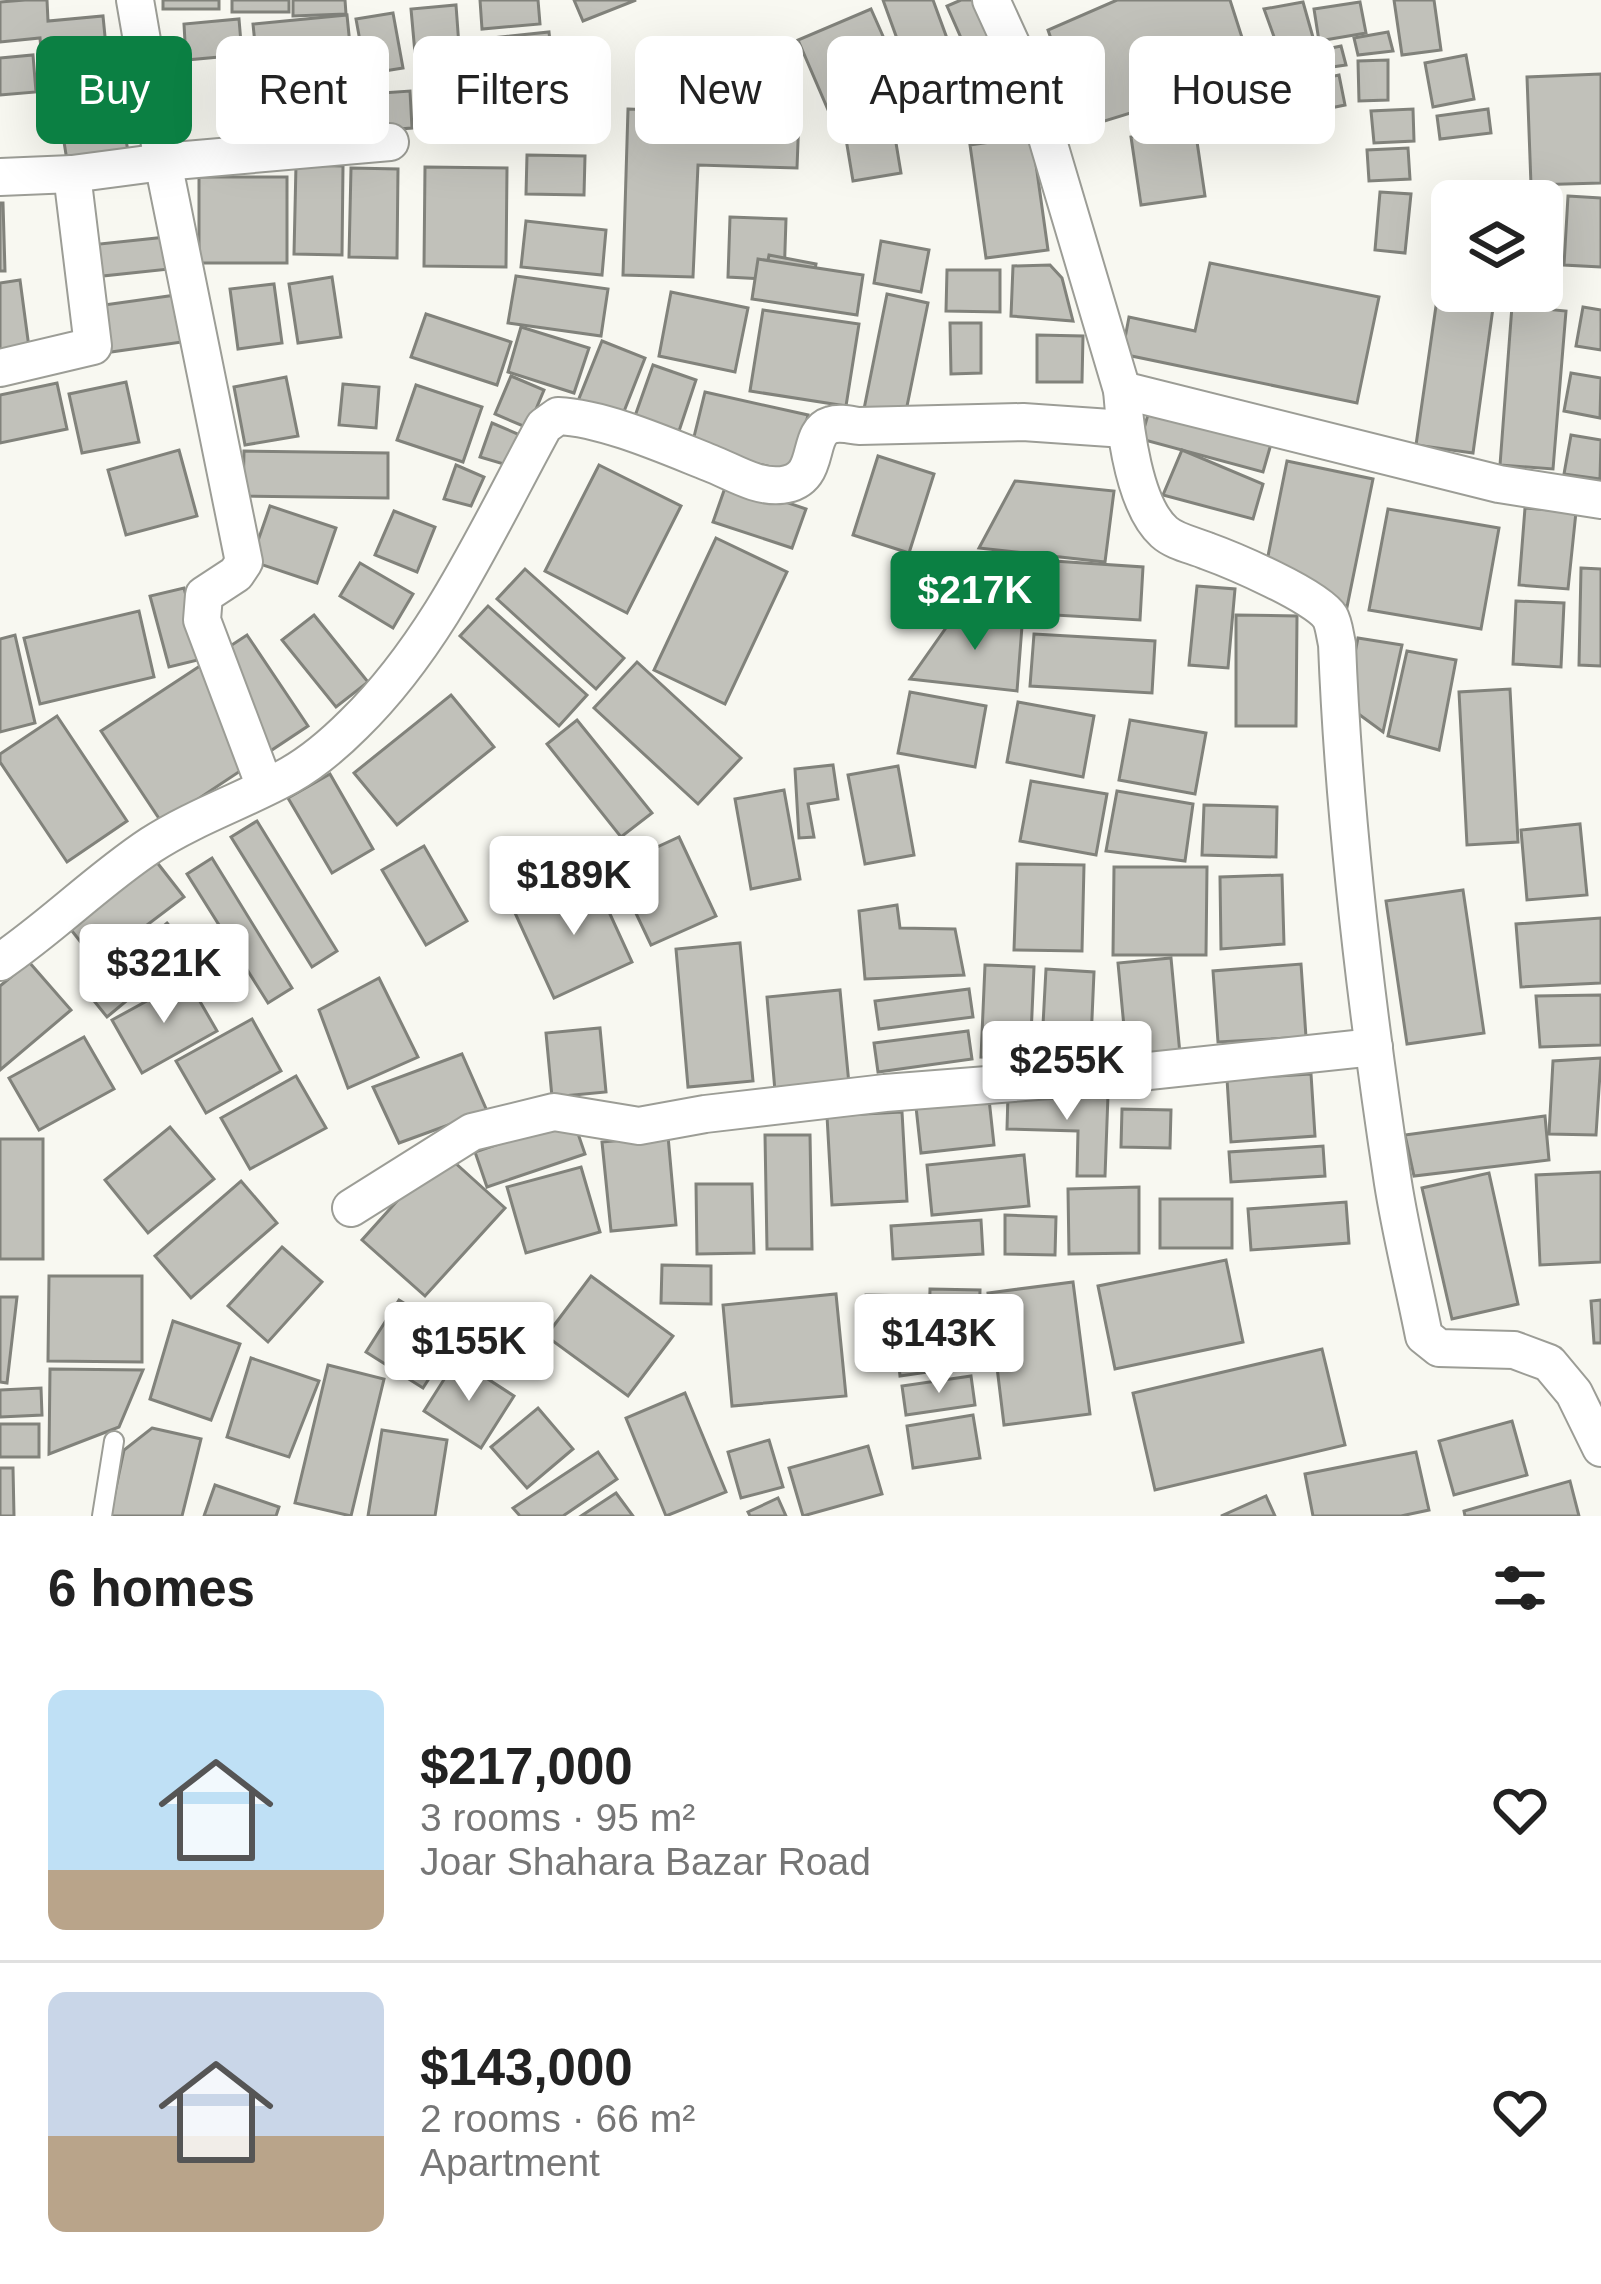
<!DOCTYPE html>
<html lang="en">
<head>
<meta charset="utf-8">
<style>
  body { margin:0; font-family:Arial,sans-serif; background:#f2f2f2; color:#222; height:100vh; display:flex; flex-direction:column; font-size:45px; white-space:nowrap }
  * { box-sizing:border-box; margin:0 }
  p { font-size:39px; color:#767676 }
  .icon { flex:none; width:66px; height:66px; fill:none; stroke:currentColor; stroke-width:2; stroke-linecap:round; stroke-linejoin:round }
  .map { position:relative; height:1516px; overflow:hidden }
  .side { display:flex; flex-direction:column; background:#fff; flex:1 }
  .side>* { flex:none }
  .hud { position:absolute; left:36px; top:36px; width:1530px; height:108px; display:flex; gap:24px }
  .controls { position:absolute; left:1431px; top:180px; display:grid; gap:24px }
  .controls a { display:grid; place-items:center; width:132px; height:132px; border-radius:18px; background:#fff; box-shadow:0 12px 48px #0002; font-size:60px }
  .price { position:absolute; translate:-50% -102px; padding:0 27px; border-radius:12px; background:#fff; color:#222; font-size:39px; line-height:78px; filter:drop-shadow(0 3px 6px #0008) }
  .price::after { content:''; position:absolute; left:50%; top:72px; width:36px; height:27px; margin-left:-18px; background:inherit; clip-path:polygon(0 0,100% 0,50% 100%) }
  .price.current { background:#0b8043; color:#fff }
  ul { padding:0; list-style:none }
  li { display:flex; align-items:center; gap:36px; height:300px; padding:0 48px }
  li+li { border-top:3px solid #e0e0e0 }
  li span { display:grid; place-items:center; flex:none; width:336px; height:240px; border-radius:18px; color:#555 }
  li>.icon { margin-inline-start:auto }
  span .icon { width:144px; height:144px; fill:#fffc; stroke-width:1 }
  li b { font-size:51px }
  h2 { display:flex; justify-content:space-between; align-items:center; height:144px; padding:0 48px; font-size:51px }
  .tag { padding:0 42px; border-radius:18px; background:#fff; box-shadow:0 12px 48px #0002; font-size:42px; line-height:108px }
  .tag.current { background:#0b8043; color:#fff }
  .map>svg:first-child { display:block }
  .building { fill:#c1c1ba; stroke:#81827b; stroke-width:3 }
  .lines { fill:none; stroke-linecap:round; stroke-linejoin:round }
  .lane-casing { stroke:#9c9d96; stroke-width:22 }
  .street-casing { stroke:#9c9d96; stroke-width:40 }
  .lane { stroke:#fff; stroke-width:18 }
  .street { stroke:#fff; stroke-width:36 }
</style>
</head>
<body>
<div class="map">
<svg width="1601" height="1516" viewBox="0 0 1601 1516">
  <rect width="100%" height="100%" fill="#f8f8f1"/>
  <g class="building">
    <path d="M25,0H47L48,21L103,16L108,67L43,73L40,38L0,42V2Z"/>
    <rect x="163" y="0" width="56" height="9"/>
    <rect x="232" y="0" width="57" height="12"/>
    <path d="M293,0H345L346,14L293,16Z"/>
    <path d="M480,0H538L540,24L482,29Z"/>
    <path d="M574,0H636L583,21Z"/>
    <path d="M883,0H933L956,63L912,80Z"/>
    <path d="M961,0H976L1000,53L973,65L947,6Z"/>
    <path d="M1117,0H1230L1254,75L1082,128L1048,30Z"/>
    <path d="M1394,0H1434L1441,50L1402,55Z"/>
    <path d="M1303,2L1316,48L1281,56L1264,9Z"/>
    <path d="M1360,2L1366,33L1319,41L1314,9Z"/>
    <path d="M456,5L465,128L422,131L411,9Z"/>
    <path d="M871,9L909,95L835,126L798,40Z"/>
    <path d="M393,13L403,68L366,74L356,19Z"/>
    <path d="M347,15L354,85L260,94L253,24Z"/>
    <path d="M239,19L242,55L186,60L184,24Z"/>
    <path d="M549,32L553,70L495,75L491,38Z"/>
    <path d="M1388,32L1393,51L1358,55L1354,38Z"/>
    <path d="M1341,46L1346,65L1311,70L1307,53Z"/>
    <path d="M33,55L36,92L0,95V58Z"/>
    <path d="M1466,55L1474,99L1433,107L1425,63Z"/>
    <path d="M1388,60V100L1359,101L1358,61Z"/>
    <path d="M1601,74V183L1531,185L1527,77Z"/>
    <path d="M567,75L569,107L489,111L487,80Z"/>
    <path d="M1339,75L1345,105L1311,112L1305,82Z"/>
    <path d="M116,82L130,163L69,173L56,92Z"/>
    <path d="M363,89L369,133L261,148L255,104Z"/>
    <path d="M1020,89L1027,131L979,138L972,97Z"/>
    <path d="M410,91L412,128L357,132L354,95Z"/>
    <path d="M331,99L334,136L278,140L275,103Z"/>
    <path d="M628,109L799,116L797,168L698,165L693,277L623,275Z"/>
    <path d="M1413,109L1414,141L1374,143L1371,111Z"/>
    <path d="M1488,109L1491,133L1440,139L1437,116Z"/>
    <path d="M1195,128L1205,196L1141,205L1131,137Z"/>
    <path d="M894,131L901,173L853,181L846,139Z"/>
    <path d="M1032,136L1048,250L986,258L970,145Z"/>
    <path d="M1408,148L1410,179L1369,181L1367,150Z"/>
    <path d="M527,155L585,156L584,195L526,194Z"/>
    <path d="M296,165L343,166L342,255L294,254Z"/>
    <path d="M425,167L507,168L506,267L424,266Z"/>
    <path d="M351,168L398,169L397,258L349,257Z"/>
    <rect x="199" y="177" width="88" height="86"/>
    <path d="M1380,192L1411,194L1405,253L1375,250Z"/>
    <path d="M1568,196L1601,198V267L1564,265Z"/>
    <path d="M0,203H3L5,271H0Z"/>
    <path d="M730,217L786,219L784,280L728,277Z"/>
    <path d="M526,221L606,230L602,275L521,267Z"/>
    <path d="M176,236L179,268L93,277L90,245Z"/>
    <path d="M881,241L929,250L921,292L874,283Z"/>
    <path d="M769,255L816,264L808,305L761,297Z"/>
    <path d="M758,259L863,275L857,315L752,299Z"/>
    <path d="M1210,263L1379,297L1357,403L1122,354L1129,317L1195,331Z"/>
    <path d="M1050,265L1062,278L1073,321L1011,316L1013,266Z"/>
    <path d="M947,270H1000V312L946,311Z"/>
    <path d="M516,276L608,289L601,336L508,323Z"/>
    <path d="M332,277L341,337L298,343L289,284Z"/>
    <path d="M20,280L30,355L0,359V283Z"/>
    <path d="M274,284L282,343L238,349L230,289Z"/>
    <path d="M671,292L748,308L735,372L659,356Z"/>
    <path d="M183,294L189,341L104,353L97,306Z"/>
    <path d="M887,294L928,303L905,416L864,409Z"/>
    <path d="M1437,299L1493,308L1473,453L1416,445Z"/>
    <path d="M1512,306L1566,311L1553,469L1500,465Z"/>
    <path d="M1583,307L1601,310V350L1576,346Z"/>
    <path d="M763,310L859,324L846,406L750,391Z"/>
    <path d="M426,314L511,342L497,385L411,357Z"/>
    <path d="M950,323H981V373L951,374Z"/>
    <path d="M521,327L589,348L574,393L508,372Z"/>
    <path d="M1037,335L1083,336L1082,382H1037Z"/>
    <path d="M602,341L645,358L621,419L578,401Z"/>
    <path d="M653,365L696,380L679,431L635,416Z"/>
    <path d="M1571,373L1601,378L1600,418L1564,411Z"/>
    <path d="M511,376L544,390L528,428L495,414Z"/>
    <path d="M286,377L298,436L245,445L234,387Z"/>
    <path d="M126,382L139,442L82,453L69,394Z"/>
    <path d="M57,383L67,429L0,443V395Z"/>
    <path d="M343,384L379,387L376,428L339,425Z"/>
    <path d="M416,385L482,407L463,462L397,440Z"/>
    <path d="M705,392L808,415L794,472L691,449Z"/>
    <path d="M1151,404L1273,437L1263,472L1141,439Z"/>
    <path d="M492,423L520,435L507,465L480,457Z"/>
    <path d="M1571,435L1601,440L1600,479L1564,474Z"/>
    <path d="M179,450L197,516L126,535L108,470Z"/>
    <path d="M1182,450L1263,484L1253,519L1163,495Z"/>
    <path d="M244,451L388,453V498L243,496Z"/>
    <path d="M878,456L934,474L909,553L853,535Z"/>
    <path d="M1287,461L1373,479L1347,607L1266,566Z"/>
    <path d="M456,465L484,477L471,506L444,499Z"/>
    <path d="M599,465L681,506L627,613L545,571Z"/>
    <path d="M1015,481L1114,491L1105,562L979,548Z"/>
    <path d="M727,482L806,509L792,548L713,522Z"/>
    <path d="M270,506L336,528L317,583L251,561Z"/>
    <path d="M1525,508L1576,512L1568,589L1519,585Z"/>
    <path d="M1388,509L1499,528L1481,629L1369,610Z"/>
    <path d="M394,511L435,527L417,572L375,555Z"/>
    <path d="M716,538L787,572L725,704L654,670Z"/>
    <path d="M992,557L1143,567L1140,620L988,611Z"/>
    <path d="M360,563L413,594L393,628L340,596Z"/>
    <path d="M1581,568L1601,569V666L1579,665Z"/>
    <path d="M525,569L624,658L596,689L497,599Z"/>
    <path d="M1197,586L1235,589L1228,668L1189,665Z"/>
    <path d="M184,588L202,659L169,667L150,596Z"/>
    <path d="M1516,601L1564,603L1561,667L1513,664Z"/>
    <path d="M488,606L587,695L559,726L460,636Z"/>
    <path d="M960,608L1022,626L1017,691L910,679Z"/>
    <path d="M139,611L154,677L40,704L24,638Z"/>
    <path d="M314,615L368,682L336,707L282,640Z"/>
    <path d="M1236,615L1297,616L1296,726H1236Z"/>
    <path d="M1034,634L1155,641L1152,693L1030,686Z"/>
    <path d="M15,635L35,723L0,732V639Z"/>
    <path d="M247,635L308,726L162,823L101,731Z"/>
    <path d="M1358,638L1402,645L1383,732L1345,704Z"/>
    <path d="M1407,651L1456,660L1439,750L1388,736Z"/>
    <path d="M637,662L741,758L698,804L594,708Z"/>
    <path d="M1510,689L1518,842L1467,845L1459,692Z"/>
    <path d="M910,692L986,706L975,767L898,753Z"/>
    <path d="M451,695L494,747L397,825L354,773Z"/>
    <path d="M1018,702L1094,716L1083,777L1007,762Z"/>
    <path d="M57,716L127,821L67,862L0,762V754Z"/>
    <path d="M577,720L652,813L621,837L547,744Z"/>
    <path d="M1130,720L1206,733L1195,794L1119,780Z"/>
    <path d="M833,765L838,799L808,804L814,837L799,838L795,769Z"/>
    <path d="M898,766L914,855L865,864L848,775Z"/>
    <path d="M330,774L373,849L332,873L288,798Z"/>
    <path d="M1031,781L1107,794L1096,855L1020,841Z"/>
    <path d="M784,790L800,879L751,889L735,799Z"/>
    <path d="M1117,791L1193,804L1185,861L1106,851Z"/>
    <path d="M1204,805L1277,807L1276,857L1202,855Z"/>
    <path d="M257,821L337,951L312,967L231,837Z"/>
    <path d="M1580,824L1587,895L1527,900L1521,830Z"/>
    <path d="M679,837L716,916L651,945L614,867Z"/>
    <path d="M424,846L467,921L426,945L382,870Z"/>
    <path d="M152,856L184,897L97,963L65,922Z"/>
    <path d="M212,858L292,988L268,1003L187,874Z"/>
    <path d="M1017,864L1084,865L1082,951L1014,950Z"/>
    <path d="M1114,867H1207L1206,955H1113Z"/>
    <path d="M1282,875L1284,944L1221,949L1220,877Z"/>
    <path d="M593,877L632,962L554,998L515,913Z"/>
    <path d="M1463,890L1484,1033L1407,1044L1386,901Z"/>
    <path d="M897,905L900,928L955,929L964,975L865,979L859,911Z"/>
    <path d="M1601,918V983L1521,987L1516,924Z"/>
    <path d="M167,923L189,949L107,1017L86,991Z"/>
    <path d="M740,943L753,1081L688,1087L676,949Z"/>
    <path d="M1171,958L1180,1054L1127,1059L1118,963Z"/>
    <path d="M29,962L71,1010L0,1070V986Z"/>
    <path d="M1301,964L1306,1037L1218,1042L1213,971Z"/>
    <path d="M985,965L1034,967L1030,1059L981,1057Z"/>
    <path d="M1046,969L1094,972L1090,1064L1041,1062Z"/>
    <path d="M379,978L418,1057L348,1088L319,1010Z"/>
    <path d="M187,979L217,1031L142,1073L112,1020Z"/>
    <path d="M969,989L973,1017L879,1029L875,1001Z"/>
    <path d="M840,990L849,1084L775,1091L767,997Z"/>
    <path d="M1601,995V1045L1540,1047L1536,996Z"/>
    <path d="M252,1019L281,1071L206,1113L176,1061Z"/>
    <path d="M600,1028L606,1092L552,1097L546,1033Z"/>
    <path d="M968,1031L972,1059L878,1072L874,1043Z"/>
    <path d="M84,1037L114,1089L39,1130L9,1078Z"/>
    <path d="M462,1054L487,1111L399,1143L373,1087Z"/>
    <path d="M1601,1058L1596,1135L1549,1134L1553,1061Z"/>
    <path d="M1311,1074L1315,1136L1231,1142L1227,1079Z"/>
    <path d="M296,1076L326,1128L250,1169L221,1118Z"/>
    <path d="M1008,1094L1108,1095L1105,1176H1077L1078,1131L1007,1129Z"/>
    <path d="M989,1099L994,1145L921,1153L916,1107Z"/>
    <path d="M1122,1109L1171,1110L1170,1148L1121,1147Z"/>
    <path d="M902,1112L907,1201L832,1205L827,1116Z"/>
    <path d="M1545,1116L1549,1160L1414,1176L1405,1135Z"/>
    <path d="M573,1119L585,1154L487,1187L475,1152Z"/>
    <path d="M170,1127L214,1179L148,1233L105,1180Z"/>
    <path d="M765,1135H810L812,1249H767Z"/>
    <path d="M668,1136L676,1225L611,1231L602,1142Z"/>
    <rect x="0" y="1139" width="43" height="120"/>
    <path d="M1323,1146L1325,1176L1231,1182L1229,1152Z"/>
    <path d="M442,1151L505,1208L425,1296L362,1240Z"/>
    <path d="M1024,1155L1029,1206L932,1215L927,1165Z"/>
    <path d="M581,1167L600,1232L526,1253L507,1187Z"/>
    <path d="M1601,1172V1262L1540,1265L1536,1175Z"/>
    <path d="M1489,1173L1518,1304L1452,1319L1422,1188Z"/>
    <path d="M241,1181L277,1223L191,1298L155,1256Z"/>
    <path d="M696,1184H752L754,1253L697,1254Z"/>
    <path d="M1139,1187V1253L1069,1254L1068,1189Z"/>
    <rect x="1160" y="1199" width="72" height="49"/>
    <path d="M1346,1202L1349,1243L1251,1250L1248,1209Z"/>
    <path d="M1005,1215L1056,1217L1055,1255L1005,1254Z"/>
    <path d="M981,1220L983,1254L893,1259L891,1226Z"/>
    <path d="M282,1247L322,1282L268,1342L228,1306Z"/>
    <path d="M1226,1260L1243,1342L1115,1369L1098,1286Z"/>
    <path d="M662,1265L711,1266V1304L661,1303Z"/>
    <path d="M49,1276H142V1362L48,1361Z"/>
    <path d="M591,1276L673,1336L628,1396L546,1336Z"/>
    <path d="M1073,1282L1090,1414L1004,1425L988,1293Z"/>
    <path d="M930,1289L980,1290L979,1328L929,1327Z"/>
    <path d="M836,1294L846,1396L732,1406L723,1305Z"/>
    <path d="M866,1295L915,1296V1334L865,1333Z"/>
    <path d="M0,1297H17L7,1383L0,1382Z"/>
    <path d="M399,1300L456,1336L423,1388L366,1352Z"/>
    <path d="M1601,1300V1343H1594L1591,1301Z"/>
    <path d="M173,1321L240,1344L211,1420L150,1399Z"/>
    <path d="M965,1337L969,1366L900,1376L897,1347Z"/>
    <path d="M1322,1349L1345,1445L1155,1490L1133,1393Z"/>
    <path d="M251,1358L319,1381L289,1457L227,1437Z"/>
    <path d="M457,1359L514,1396L481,1448L424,1411Z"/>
    <path d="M328,1365L384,1379L351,1516L295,1503Z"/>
    <path d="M50,1369L143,1370L119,1427L49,1454Z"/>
    <path d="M971,1376L975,1405L906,1415L902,1386Z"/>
    <path d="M41,1388L42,1415L0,1417V1390Z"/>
    <path d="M685,1393L726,1492L666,1516L626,1418Z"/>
    <path d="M538,1408L573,1449L527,1488L491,1447Z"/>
    <path d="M973,1415L980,1458L913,1468L907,1426Z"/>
    <path d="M1512,1421L1527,1475L1454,1495L1439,1441Z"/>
    <rect x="0" y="1424" width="39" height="33"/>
    <path d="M152,1428L201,1439L182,1516H110L124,1450Z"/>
    <path d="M382,1430L447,1440L435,1516H368Z"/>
    <path d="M769,1440L783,1487L741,1498L728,1452Z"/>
    <path d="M868,1446L882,1494L803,1516L789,1468Z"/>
    <path d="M598,1452L617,1479L563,1516H520L513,1508Z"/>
    <path d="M1416,1452L1429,1510L1401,1516H1313L1305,1474Z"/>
    <path d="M0,1468H13L14,1516H0Z"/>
    <path d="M1570,1481L1579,1516H1465L1464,1511Z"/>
    <path d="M215,1485L279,1507L276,1516H204Z"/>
    <path d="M616,1493L633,1516H581Z"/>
    <path d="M1266,1496L1275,1516H1221Z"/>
    <path d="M778,1498L786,1516H750L748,1512Z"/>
  </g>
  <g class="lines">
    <defs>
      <path id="lane" d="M102,1516L114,1441"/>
      <g id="street">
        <path d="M135,0L163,162L244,562L236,574L204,595L202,620L265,787"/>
        <path d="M991,0L1034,94L1122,390C1125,429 1134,505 1164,532C1175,542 1193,545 1207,551C1232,560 1317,596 1330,617C1334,624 1335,636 1337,644C1344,824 1366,1005 1393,1183C1401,1234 1414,1285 1424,1336L1439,1348L1514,1350L1549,1363L1574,1393L1601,1448"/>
        <path d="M0,177L72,174L163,162L390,142"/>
        <path d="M0,368L93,346L72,174"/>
        <path d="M1122,390L1499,484L1601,500"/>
        <path d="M0,962C53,926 98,880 151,845C194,817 245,800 290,775C313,762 335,743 354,724C439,641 488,528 544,426L558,416C604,418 667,446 710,463C733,472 757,488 782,485C824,480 804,433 831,425C840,422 851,425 859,426L1023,422L1125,429"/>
        <path d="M351,1208L472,1132L554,1112L639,1126L705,1114L885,1093L1102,1076L1374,1047"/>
      </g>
    </defs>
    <use href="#lane" class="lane-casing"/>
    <use href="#street" class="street-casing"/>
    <use href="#lane" class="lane"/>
    <use href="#street" class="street"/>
  </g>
</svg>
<div class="controls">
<a><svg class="icon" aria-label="layers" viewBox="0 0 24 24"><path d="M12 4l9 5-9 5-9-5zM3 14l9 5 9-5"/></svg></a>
</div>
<b class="price current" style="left:975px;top:653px">$217K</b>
<b class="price" style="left:574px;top:938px">$189K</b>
<b class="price" style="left:164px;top:1026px">$321K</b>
<b class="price" style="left:1067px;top:1123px">$255K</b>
<b class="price" style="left:939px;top:1396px">$143K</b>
<b class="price" style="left:469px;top:1404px">$155K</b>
<div class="hud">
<a class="tag current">Buy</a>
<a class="tag">Rent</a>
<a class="tag">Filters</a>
<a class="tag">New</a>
<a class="tag">Apartment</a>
<a class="tag">House</a>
</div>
</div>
<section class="side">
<h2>6 homes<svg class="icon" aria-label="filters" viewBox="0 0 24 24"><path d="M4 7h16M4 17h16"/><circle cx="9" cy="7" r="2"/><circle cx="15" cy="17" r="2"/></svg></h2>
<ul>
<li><span style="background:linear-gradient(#bfe0f5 75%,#b9a48a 0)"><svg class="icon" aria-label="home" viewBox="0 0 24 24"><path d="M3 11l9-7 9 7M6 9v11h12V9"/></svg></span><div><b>$217,000</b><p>3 rooms · 95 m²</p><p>Joar Shahara Bazar Road</p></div><svg class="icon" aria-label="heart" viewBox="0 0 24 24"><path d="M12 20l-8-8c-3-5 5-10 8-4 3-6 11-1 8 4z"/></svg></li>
<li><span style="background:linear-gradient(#c9d6e8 60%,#b9a48a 0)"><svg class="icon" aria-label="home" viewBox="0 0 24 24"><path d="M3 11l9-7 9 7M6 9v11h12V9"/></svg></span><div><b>$143,000</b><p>2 rooms · 66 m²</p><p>Apartment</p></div><svg class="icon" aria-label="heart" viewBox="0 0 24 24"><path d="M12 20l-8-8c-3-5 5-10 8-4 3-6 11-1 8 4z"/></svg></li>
</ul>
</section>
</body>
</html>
